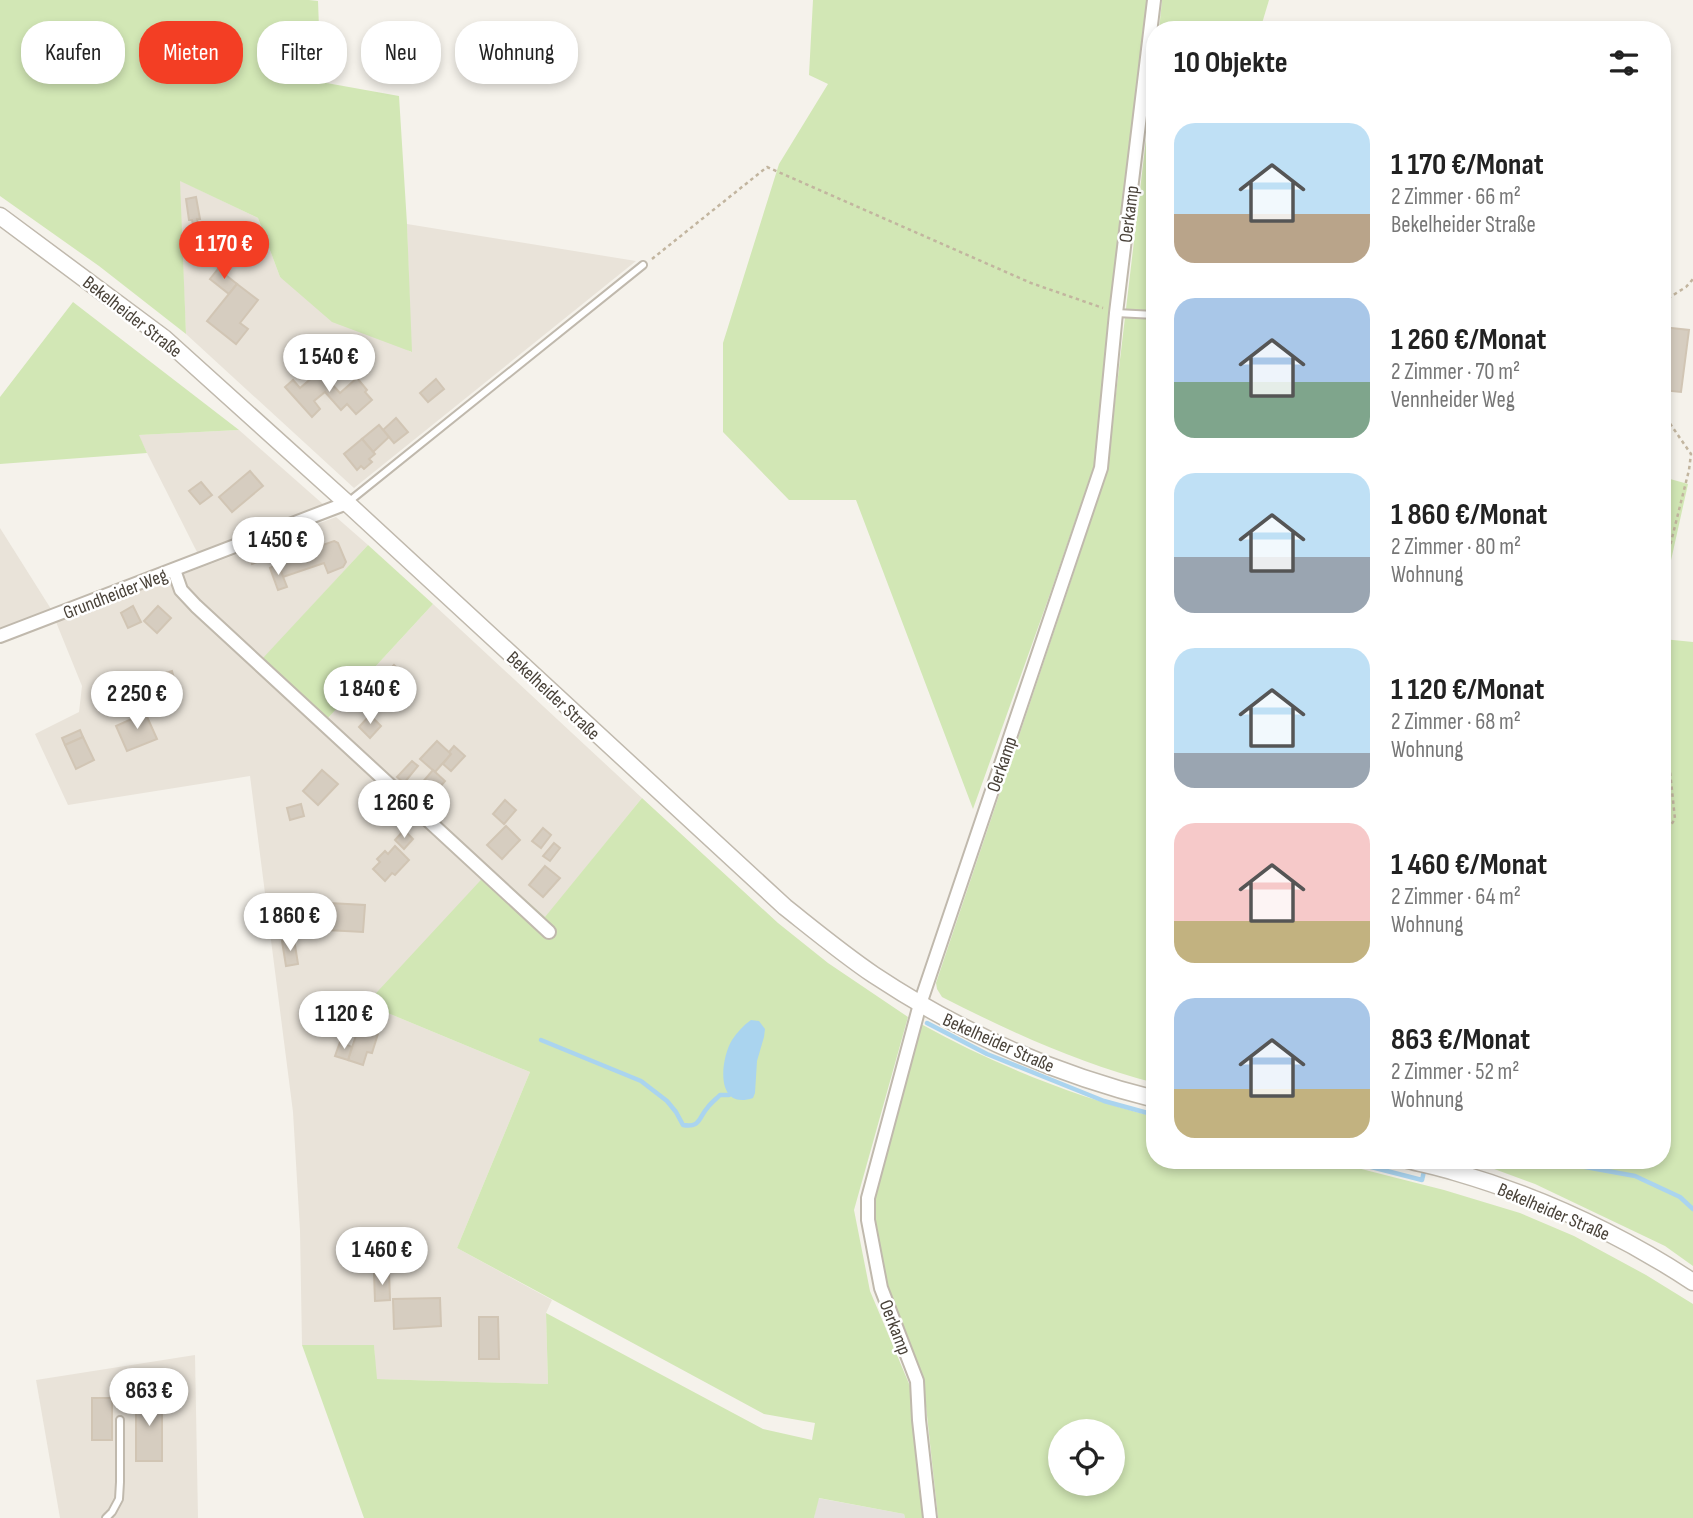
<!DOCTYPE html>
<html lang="de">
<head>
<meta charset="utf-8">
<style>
  body { margin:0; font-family:"Sofia Sans Condensed",sans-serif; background:#f2f2f2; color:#222; height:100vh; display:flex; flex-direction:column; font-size:26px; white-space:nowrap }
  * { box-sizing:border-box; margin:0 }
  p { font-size:23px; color:#767676 }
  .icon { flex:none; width:38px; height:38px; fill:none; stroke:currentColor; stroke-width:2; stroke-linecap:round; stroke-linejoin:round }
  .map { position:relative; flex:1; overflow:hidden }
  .drawer { position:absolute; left:1146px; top:21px; width:525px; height:1148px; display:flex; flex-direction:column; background:#fff; border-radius:28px; box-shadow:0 4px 10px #0003 }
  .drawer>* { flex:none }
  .guide { position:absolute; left:21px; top:21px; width:665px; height:63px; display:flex; gap:14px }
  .buttons { position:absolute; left:1048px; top:1419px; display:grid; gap:14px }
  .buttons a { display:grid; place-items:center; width:77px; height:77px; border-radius:50%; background:#fff; box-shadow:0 4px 10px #0003; font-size:35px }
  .price { position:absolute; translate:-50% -60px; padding:0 16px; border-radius:24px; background:#fff; color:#222; font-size:23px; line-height:46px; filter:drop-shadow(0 2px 4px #0008) }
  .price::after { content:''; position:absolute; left:50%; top:42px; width:21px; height:16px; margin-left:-10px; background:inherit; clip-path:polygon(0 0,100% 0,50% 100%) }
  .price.current { background:#f33e24; color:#fff }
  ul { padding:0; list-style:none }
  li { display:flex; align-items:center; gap:21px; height:175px; padding:0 28px }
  li span { display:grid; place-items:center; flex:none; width:196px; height:140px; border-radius:21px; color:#555 }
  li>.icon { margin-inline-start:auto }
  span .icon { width:84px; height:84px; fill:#fffc; stroke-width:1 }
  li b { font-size:30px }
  h2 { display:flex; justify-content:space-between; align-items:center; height:84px; padding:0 28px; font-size:30px }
  .pill { padding:0 24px; border-radius:28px; background:#fff; box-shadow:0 4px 10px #0003; font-size:24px; line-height:63px }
  .pill.current { background:#f33e24; color:#fff }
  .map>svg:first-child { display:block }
  .residential { fill:#e9e3d9 }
  .industrial { fill:#e5e1dc }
  .green { fill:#d2e7b5; fill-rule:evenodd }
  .water { fill:#aad4ef }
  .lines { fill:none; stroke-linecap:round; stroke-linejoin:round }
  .stream { stroke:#aad4ef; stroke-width:4.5 }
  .building { fill:#d6cdc0; stroke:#d1c5b4; stroke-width:2 }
  .service-casing { stroke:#c0b9ad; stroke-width:10 }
  .minor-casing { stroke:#c0b9ad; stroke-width:16 }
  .tertiary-casing { stroke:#c0b9ad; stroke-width:19 }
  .path { stroke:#c2b59f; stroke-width:2.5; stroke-dasharray:3.5 3.5; stroke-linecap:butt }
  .service { stroke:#fff; stroke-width:6 }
  .minor { stroke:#fff; stroke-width:12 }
  .tertiary { stroke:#fff; stroke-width:16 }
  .labels { text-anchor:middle; stroke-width:5; stroke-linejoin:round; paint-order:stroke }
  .street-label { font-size:19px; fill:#494239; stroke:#fff }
</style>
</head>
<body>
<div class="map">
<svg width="1693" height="1518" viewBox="0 0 1693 1518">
  <rect width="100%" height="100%" fill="#f5f2eb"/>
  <g class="residential">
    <path d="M179,180L258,218L280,277L411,352L407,224L636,261L354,488L186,334Z"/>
    <path d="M239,430L324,505L198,554L138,435Z"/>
    <path d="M336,517L368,545L264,658L328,718L433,604L642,798L545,918L366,1004L530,1072L457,1248L552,1300L546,1313L548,1384L376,1379L374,1345H302L300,1231L293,1112L250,776L68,805L35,734L79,712L82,686L56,622Z"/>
    <path d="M0,528L51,609L0,629Z"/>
    <path d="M195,1355L198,1518H60L36,1380Z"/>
  </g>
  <path class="industrial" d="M818,1498L904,1514L905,1518H814Z"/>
  <g class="green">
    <path d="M0,0H309L318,1L321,82L399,96L407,224L412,352L332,322L280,277L258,218L180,181L186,334L99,266L0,196Z"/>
    <path d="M813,0H1147L1094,466L1050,594L973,809L856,500H789L723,432V343L779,164L828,84L809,75Z"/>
    <path d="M1162,0H1269L1260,30H1159Z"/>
    <path d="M1155,63V1083C1078,1063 1013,1033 942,997L937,989L936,983L1075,569L1107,470Z"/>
    <path d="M73,302L239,430L139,435L147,453L0,464V397Z"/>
    <path d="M1663,477L1688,484L1670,565L1663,639L1693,642V1266L1665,1246L1535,1184L1470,1160H1662Z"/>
    <path d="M368,545L433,604L328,718L263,658Z"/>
    <path d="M642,798L778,923L828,963L908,1017L854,1210L870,1291L910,1386L924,1518H905L904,1514L819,1498L814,1518H364L302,1345H374L377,1379L548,1384L546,1313L763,1429L812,1440L815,1423L764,1414L457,1248L530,1072L366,1004L491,869L545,917Z"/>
    <path d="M921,1024C995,1065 1073,1096 1155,1117V1160H1326L1444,1190L1520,1213L1574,1236L1646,1275L1693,1304V1518H938L923,1378L888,1288L873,1219V1199ZM1060,1432H1113V1484H1060Z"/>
  </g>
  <path class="water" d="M751,1020L759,1021L765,1029L764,1037L757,1061L755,1093L753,1098C715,1111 720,1060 732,1040C737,1032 744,1025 751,1020Z"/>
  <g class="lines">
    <g class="stream">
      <path d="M927,1023L987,1054L1104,1101L1155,1115"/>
      <path d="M541,1040L641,1081L667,1101L676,1112L683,1125C701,1128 698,1118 708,1107C711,1103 716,1099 720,1095H729"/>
      <path d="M1344,1160L1422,1180L1425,1167"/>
      <path d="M1560,1160L1580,1166L1635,1176L1680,1197L1693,1209"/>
    </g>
  </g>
  <g class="building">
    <path d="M196,197L200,219H197L199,229L194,230L192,220H189L186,199Z"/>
    <path d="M218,269L237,284L229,294L210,279Z"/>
    <path d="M237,284L258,300L240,323L248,329L236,344L207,321Z"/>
    <path d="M1662,327L1689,330L1681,392L1662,390Z"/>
    <path d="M320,371L340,393L357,378L367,390L365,392L372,400L356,414L347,404L341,410L325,392L314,401L320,409L312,417L285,387L293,380L300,388Z"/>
    <path d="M436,379L444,389L428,402L420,393Z"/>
    <path d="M396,418L408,432L394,443L383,430Z"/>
    <path d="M379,425L389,437L373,452L362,439Z"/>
    <path d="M362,439L375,454L369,459L372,462L364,469L361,466L357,470L344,454Z"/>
    <path d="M250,471L263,486L232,512L219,497Z"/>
    <path d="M201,482L212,495L200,504L189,491Z"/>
    <path d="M334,541L338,543L346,562L343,567L328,573L324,563L283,577L279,565L297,558L294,552L322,542L323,545Z"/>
    <path d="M261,550L265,559L252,564L249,555Z"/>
    <path d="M278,564L287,587L278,590L270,568Z"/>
    <path d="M133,606L141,622L128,628L121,613Z"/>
    <path d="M158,606L171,618L157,633L144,621Z"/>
    <path d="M394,665L406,676L372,715L355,699L376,677L380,680Z"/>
    <path d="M172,671L175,682L160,687L156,676Z"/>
    <path d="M144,710L157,739L127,751L116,726L134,718L133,715Z"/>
    <path d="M370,715L381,726L370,738L359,727Z"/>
    <path d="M80,730L83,737L65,745L62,738Z"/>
    <path d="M83,737L94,760L76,769L65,745Z"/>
    <path d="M437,741L451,754L435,772L420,759Z"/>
    <path d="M454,746L465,756L451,771L443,764L451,754L449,752Z"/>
    <path d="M412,761L418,766L404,783L397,777Z"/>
    <path d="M322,770L338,784L318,805L303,791Z"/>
    <path d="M433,770L445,781L433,795L421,784Z"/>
    <path d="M505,800L516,810L504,824L493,814Z"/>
    <path d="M301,804L304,816L290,820L287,808Z"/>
    <path d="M506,826L520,840L502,859L487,845Z"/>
    <path d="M543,828L551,835L541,848L532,841Z"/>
    <path d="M404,830L413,839L404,849L395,840Z"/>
    <path d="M554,843L560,848L550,861L543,856Z"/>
    <path d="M395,846L409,860L395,875L392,873L385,881L373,869L380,862L377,859L385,851L388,854Z"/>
    <path d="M545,866L560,878L543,897L529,885Z"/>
    <path d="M329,903L365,905L363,932L327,930Z"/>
    <path d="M294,939L298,964L286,966L282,941Z"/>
    <path d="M316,995L334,1001L327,1021L310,1015Z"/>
    <path d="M361,1020L380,1027L372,1053L367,1052L363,1065L348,1060Z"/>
    <path d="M340,1042L352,1047L348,1060L335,1056Z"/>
    <path d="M389,1272L390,1300L375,1301L374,1273Z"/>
    <path d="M440,1298L441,1326L394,1329L393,1299Z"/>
    <path d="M479,1317H498L499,1359H479Z"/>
    <rect x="136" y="1396" width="26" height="65"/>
    <rect x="92" y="1398" width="20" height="42"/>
  </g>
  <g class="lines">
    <defs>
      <g id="service">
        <path d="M1116,313L1155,315"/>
        <path d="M347,503L643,265"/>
        <path d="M106,1518L112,1512L119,1499L120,1482V1420"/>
      </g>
      <g id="minor">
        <path d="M174,570L181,590L196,606L549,932"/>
        <path d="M0,636L347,503"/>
        <path d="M930,1518L919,1420L917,1381L881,1288L868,1220V1198L920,1004L1101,468L1116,313L1154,0"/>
      </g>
      <g id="tertiary">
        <path d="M0,216L164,338L347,503L785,907C814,930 843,954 874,975C960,1032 1054,1074 1155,1099"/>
        <path d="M1408,1160C1423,1164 1439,1167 1455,1172C1538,1196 1620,1234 1693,1282"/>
      </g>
    </defs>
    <use href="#service" class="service-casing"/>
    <use href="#minor" class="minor-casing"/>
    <use href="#tertiary" class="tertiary-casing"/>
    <g class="path">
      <path d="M652,259L767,167L1031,283L1103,308"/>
      <path d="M1662,302L1686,287L1693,279"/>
      <path d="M1662,412L1691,454L1689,470L1662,578"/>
      <path d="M1662,696L1675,819L1662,838"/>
    </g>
    <use href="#service" class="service"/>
    <use href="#minor" class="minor"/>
    <use href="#tertiary" class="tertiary"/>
  </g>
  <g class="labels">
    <g class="street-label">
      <text transform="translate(1128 214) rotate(-83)" y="7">Oerkamp</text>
      <text transform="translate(133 316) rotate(38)" y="7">Bekelheider Straße</text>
      <text transform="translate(115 593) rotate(-21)" y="7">Grundheider Weg</text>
      <text transform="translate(554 695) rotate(43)" y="7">Bekelheider Straße</text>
      <text transform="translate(1001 764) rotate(-71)" y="7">Oerkamp</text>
      <text transform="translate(999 1042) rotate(24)" y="7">Bekelheider Straße</text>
      <text transform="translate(1554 1211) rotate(23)" y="7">Bekelheider Straße</text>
      <text transform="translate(896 1327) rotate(69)" y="7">Oerkamp</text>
    </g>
  </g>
</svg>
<div class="buttons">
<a><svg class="icon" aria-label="locate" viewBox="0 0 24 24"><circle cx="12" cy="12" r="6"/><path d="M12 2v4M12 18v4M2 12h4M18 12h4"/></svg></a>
</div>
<b class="price current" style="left:224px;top:281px">1 170 €</b>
<b class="price" style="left:329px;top:394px">1 540 €</b>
<b class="price" style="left:278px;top:577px">1 450 €</b>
<b class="price" style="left:370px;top:726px">1 840 €</b>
<b class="price" style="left:137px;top:731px">2 250 €</b>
<b class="price" style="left:404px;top:840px">1 260 €</b>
<b class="price" style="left:290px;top:953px">1 860 €</b>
<b class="price" style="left:344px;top:1051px">1 120 €</b>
<b class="price" style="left:382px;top:1287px">1 460 €</b>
<b class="price" style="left:149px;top:1428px">863 €</b>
<div class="guide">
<a class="pill">Kaufen</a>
<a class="pill current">Mieten</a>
<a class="pill">Filter</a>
<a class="pill">Neu</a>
<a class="pill">Wohnung</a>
</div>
<section class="drawer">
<h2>10 Objekte<svg class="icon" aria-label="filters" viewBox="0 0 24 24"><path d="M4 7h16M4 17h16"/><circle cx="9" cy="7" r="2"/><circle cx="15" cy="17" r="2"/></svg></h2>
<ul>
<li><span style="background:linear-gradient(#bfe0f5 65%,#b9a48a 0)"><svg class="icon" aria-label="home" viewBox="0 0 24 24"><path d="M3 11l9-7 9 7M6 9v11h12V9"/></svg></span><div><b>1 170 €/Monat</b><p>2 Zimmer · 66 m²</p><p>Bekelheider Straße</p></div></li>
<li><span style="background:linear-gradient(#a9c7e8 60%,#7fa58c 0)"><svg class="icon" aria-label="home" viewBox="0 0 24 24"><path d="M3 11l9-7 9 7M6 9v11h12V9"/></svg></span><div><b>1 260 €/Monat</b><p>2 Zimmer · 70 m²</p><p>Vennheider Weg</p></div></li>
<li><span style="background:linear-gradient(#bfe0f5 60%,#9aa5b1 0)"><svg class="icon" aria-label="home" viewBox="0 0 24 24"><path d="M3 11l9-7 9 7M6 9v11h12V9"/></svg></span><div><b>1 860 €/Monat</b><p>2 Zimmer · 80 m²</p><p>Wohnung</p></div></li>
<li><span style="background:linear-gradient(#bfe0f5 75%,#9aa5b1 0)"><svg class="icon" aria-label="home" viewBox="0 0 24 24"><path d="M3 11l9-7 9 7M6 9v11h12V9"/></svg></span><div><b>1 120 €/Monat</b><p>2 Zimmer · 68 m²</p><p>Wohnung</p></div></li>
<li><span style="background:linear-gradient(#f6c9c9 70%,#c2b280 0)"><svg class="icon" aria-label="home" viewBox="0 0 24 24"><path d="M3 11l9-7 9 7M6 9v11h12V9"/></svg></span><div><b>1 460 €/Monat</b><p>2 Zimmer · 64 m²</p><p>Wohnung</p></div></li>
<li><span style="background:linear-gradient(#a9c7e8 65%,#c2b280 0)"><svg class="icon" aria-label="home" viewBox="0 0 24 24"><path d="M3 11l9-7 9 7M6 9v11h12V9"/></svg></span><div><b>863 €/Monat</b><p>2 Zimmer · 52 m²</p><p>Wohnung</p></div></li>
</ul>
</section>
</div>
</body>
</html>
